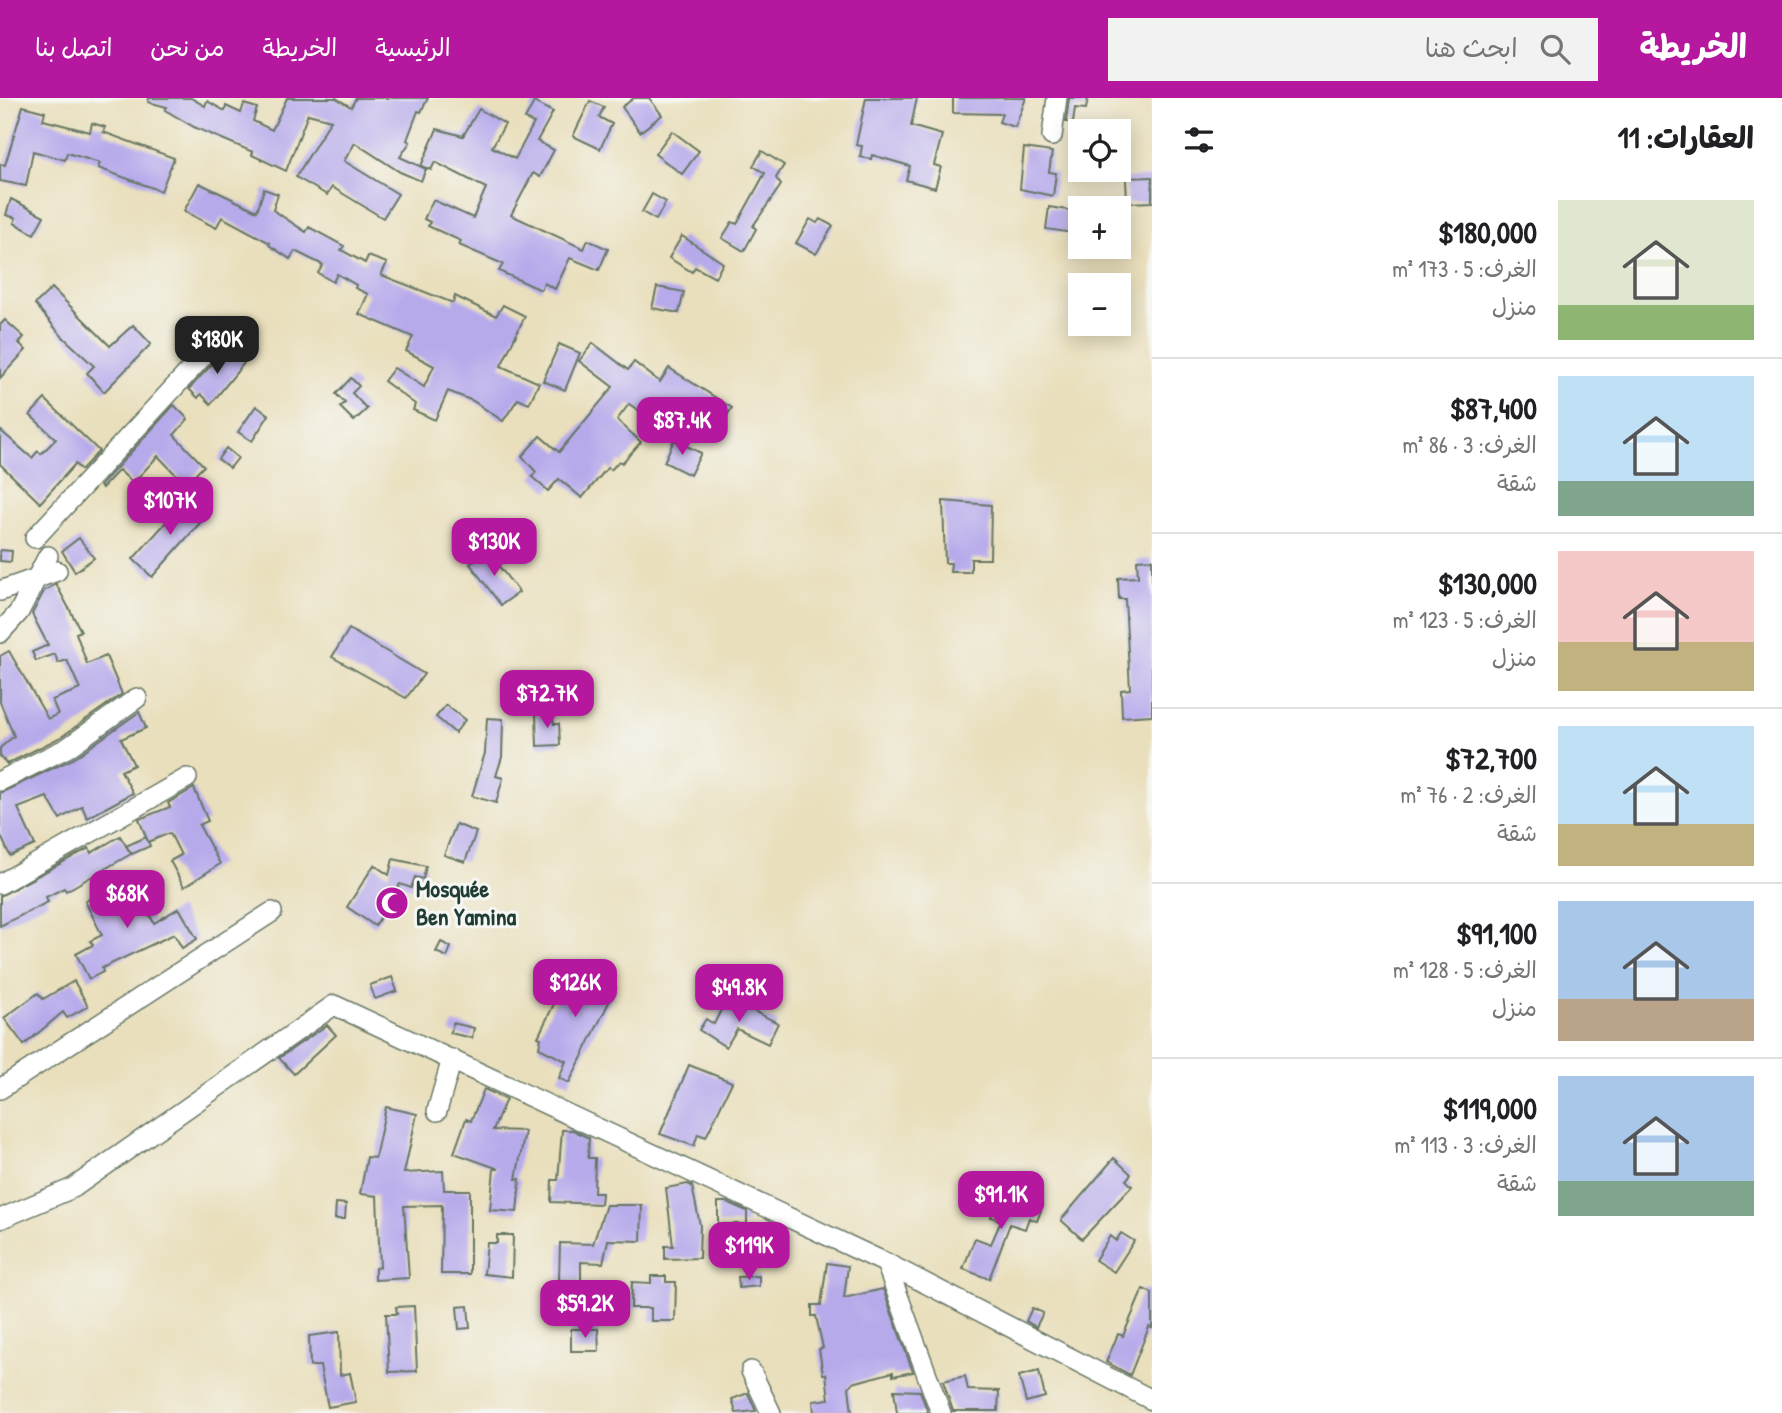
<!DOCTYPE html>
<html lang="ar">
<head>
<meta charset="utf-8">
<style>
  body { margin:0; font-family:"Patrick Hand","Playpen Sans Arabic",sans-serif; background:#f2f2f2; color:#202124; direction:rtl; height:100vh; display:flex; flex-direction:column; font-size:26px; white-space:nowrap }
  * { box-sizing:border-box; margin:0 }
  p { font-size:23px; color:#757577 }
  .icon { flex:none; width:38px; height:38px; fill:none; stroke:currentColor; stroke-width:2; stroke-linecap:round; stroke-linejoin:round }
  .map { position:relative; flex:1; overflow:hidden; direction:ltr }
  .details { display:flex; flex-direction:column; background:#fff; width:630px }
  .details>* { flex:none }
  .buttons { position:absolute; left:1068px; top:21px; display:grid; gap:14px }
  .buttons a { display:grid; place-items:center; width:63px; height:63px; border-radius:0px; background:#fff; box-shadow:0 4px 18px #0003; font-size:35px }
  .price { position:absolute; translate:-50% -60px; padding:0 16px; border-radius:14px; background:#b5179e; color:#fff; font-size:23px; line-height:46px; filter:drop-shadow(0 2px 4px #0008) }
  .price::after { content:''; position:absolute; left:50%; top:42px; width:21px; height:16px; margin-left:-10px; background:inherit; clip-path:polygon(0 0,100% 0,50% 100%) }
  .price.on { background:#222; color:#fff }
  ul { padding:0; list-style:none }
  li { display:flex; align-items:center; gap:21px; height:175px; padding:0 28px }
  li+li { border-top:2px solid #e0e0e0 }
  li span { display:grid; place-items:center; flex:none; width:196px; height:140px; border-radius:0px; color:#555 }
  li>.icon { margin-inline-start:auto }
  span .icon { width:84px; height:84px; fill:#fffc; stroke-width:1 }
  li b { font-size:30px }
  h2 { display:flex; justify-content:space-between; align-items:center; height:84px; padding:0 28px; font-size:30px }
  header { display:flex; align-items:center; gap:42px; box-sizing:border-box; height:98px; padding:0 35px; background:#b5179e; color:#fff }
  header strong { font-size:33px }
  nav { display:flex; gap:38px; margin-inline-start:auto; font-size:24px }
  .search { width:490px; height:63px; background:#f2f2f2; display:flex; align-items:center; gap:18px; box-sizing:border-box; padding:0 24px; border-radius:0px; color:#757577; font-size:26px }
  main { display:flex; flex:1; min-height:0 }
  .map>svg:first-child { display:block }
  .building { fill:#b7aaeb }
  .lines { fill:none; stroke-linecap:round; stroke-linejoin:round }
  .minor-casing { stroke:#667664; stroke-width:22 }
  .minor { stroke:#fff; stroke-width:19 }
  .labels { text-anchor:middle; stroke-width:6; stroke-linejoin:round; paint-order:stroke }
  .poi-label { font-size:24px; font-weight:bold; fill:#1f3d34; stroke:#f6f6f2; text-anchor:start }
</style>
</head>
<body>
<header>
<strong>الخريطة</strong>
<div class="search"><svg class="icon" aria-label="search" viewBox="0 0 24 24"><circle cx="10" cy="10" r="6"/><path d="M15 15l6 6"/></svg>ابحث هنا</div>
<nav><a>الرئيسية</a><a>الخريطة</a><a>من نحن</a><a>اتصل بنا</a></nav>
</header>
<main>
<section class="details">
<h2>العقارات: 11<svg class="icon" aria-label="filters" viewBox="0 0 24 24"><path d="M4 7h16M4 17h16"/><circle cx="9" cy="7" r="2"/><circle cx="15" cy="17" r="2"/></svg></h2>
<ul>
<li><span style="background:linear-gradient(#dfe7d0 75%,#8fb573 0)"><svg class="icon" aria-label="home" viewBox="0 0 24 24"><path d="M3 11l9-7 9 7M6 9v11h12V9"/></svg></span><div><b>$180,000</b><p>الغرف: 5 · 173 m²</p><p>منزل</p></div></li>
<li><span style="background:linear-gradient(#bfe0f5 75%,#7fa58c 0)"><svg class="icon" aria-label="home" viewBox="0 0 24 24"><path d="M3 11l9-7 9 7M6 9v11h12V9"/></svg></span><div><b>$87,400</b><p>الغرف: 3 · 86 m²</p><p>شقة</p></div></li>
<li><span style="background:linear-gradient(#f6c9c9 65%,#c2b280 0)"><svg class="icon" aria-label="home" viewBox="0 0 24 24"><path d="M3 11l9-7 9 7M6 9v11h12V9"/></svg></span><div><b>$130,000</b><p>الغرف: 5 · 123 m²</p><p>منزل</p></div></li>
<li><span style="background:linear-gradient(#bfe0f5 70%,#c2b280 0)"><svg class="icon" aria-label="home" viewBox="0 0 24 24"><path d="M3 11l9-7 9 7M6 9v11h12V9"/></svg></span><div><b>$72,700</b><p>الغرف: 2 · 76 m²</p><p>شقة</p></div></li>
<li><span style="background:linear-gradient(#a9c7e8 70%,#b9a48a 0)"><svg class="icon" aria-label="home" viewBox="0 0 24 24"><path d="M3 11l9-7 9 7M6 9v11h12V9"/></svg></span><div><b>$91,100</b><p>الغرف: 5 · 128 m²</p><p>منزل</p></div></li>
<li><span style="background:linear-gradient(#a9c7e8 75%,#7fa58c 0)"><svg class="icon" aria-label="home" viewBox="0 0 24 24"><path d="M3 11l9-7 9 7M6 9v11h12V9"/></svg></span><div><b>$119,000</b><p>الغرف: 3 · 113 m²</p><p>شقة</p></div></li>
</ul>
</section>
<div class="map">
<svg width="1152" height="1315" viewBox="0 0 1152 1315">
  <rect width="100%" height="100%" fill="#f6f6f2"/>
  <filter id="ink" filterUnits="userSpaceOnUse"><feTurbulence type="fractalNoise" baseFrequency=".0143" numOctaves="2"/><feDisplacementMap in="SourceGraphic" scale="14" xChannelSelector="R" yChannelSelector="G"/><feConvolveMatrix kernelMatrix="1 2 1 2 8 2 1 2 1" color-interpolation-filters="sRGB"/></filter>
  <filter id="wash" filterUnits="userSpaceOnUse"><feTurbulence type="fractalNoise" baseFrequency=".00686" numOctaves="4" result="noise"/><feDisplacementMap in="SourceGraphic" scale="28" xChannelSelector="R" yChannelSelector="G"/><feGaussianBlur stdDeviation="1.57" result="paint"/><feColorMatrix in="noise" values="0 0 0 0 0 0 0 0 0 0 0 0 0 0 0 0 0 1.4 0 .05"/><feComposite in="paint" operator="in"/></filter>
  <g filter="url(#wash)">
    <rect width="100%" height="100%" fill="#e9dfbc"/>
    <g id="blocks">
      <g class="building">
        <path d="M149,0H191L205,8L207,3L225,13L226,8L241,15L244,6L257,10L253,23L272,32L287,0H336L351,9L356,0H428L421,14L418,13L407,42L410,44L400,59L426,71L421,83L400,74L355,45L344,63L398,96L383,120L332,89L327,97L296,79L331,22L308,16L286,73L252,57L253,54L194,29L165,12L167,9L148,4Z"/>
        <path d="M634,0H649L662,17L640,34L622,9Z"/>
        <path d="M866,0H917L911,28L942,37L934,67L941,69L935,90L906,82L910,68L872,57L871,61L860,59L862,48L856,47Z"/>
        <path d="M953,0H1026L1015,29L999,24L1002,16L953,15Z"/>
        <path d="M1069,0H1088L1086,11L1075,10L1073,25L1066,24Z"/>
        <path d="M590,3L604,9L599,19L612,26L600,51L573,38Z"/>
        <path d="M534,4L553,14L537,43L554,52L540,79L533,75L511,117L584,151L588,142L608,151L599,172L570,160L555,191L544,185L541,192L499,173L503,166L459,147L461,143L428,128L430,124L424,121L433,102L473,120L486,90L435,64L431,72L421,68L437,31L463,38L479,11L505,26L492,49L515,61L534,25L525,21Z"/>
        <path d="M23,8L45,14L43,22L90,34L92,25L105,29L103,34L174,60L161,93L98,70L100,65L67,55L65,62L33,53L26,88L0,83V66L5,67Z"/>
        <path d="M672,33L699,53L682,76L655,56Z"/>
        <path d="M1024,50L1052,54L1049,74L1056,75L1053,98L1020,91Z"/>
        <path d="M762,53L784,67L776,80L781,87L753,128L756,131L744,153L722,140L732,124L737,126L765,75L753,68Z"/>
        <path d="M1152,79V104L1127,105L1126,80Z"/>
        <path d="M199,85L257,113L264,91L278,96L273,112L306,134L309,129L344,148L341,152L365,165L368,158L387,165L381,177L453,205L455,198L496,218L503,207L525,218L501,268L539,285L529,306L518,301L503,323L473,303L448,293L435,322L413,312L415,306L384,283L394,270L424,289L434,268L406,253L413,239L359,216L368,196L355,190L356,187L337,176L333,184L318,175L323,167L295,153L290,161L269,147L270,145L222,119L216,130L184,113Z"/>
        <path d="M652,96L666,104L656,122L642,114Z"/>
        <path d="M11,101L44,118L34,136L14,125L16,120L6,117Z"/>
        <path d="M1049,109L1080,114V136L1046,131Z"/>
        <path d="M810,121L817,125L820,121L833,128L816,156L796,145Z"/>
        <path d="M682,138L723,165L715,180L695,169L692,174L669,160Z"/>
        <path d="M657,189L684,194L679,215L652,210Z"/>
        <path d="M52,190L110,248L133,227L151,246L104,294L87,275L94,268L61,237L35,206Z"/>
        <path d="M5,222L24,239L19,245L26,252L0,280V227Z"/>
        <path d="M593,245L628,272L634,264L660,284L669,270L732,310L723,323L719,320L714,327L698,316L694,322L684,315L671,334L629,306L617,322L641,344L622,365L619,363L611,372L608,369L582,400L559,381L548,393L532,379L536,374L522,358L540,338L559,354L613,289L579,263Z"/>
        <path d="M559,246L580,255L565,292L543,283Z"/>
        <path d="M228,249L244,265L211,306L201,296L198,300L189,291Z"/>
        <path d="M351,280L359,288L352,295L367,311L354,323L340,309L345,305L336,296Z"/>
        <path d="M45,301L99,353L81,372L75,366L40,405L0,366V332L32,360L38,353L41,356L56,341L30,317Z"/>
        <path d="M174,307L188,321L174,337L204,368L185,386L158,358L133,385L119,372L102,390L100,388Z"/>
        <path d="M256,308L269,317L252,343L238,334Z"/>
        <path d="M674,342L701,355L690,377L664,364Z"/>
        <path d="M226,350L238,360L230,370L218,361Z"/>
        <path d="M188,400L207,417L152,479L133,461Z"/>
        <path d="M943,403L991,407L990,461H971V474H950L951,465H945Z"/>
        <path d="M79,440L94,460L75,474L62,453Z"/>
        <path d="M0,452L12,453L11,464L0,463Z"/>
        <path d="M487,453L519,494L501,507L470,466Z"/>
        <path d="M1152,461V617L1122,619L1121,592L1130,591L1125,501H1119L1118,480L1138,479L1137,462Z"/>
        <path d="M56,486L81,533L76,535L87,566L106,558L122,596L61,639L7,666L0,658V650L14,638L0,604V558L9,553L48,621L58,616L52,602L80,591L67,562L58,565L55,556L36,563L32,554L48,547L32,516L44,493Z"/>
        <path d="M349,531L424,576L406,600L332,559Z"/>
        <path d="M446,607L465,622L455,635L436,619Z"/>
        <path d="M551,613L554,626H559L560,647L537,648L536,616Z"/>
        <path d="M139,614L146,630L121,641L134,667L121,673L133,695L87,720L82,708L60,721L47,699L18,710L35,747L10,758L0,736V695L73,661Z"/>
        <path d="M487,620L503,621L502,659L496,678L503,680L496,705L472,698L485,655Z"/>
        <path d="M194,690L208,723L199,727L220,766L184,789L170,763L181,757L170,735L148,744L139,721L170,709L168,705Z"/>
        <path d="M456,726L476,734L465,764L444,757Z"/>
        <path d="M120,738L131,756L66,793L64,790L46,799L48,804L0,828V798L89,750L91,755Z"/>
        <path d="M146,739L150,748L132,756L126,748Z"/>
        <path d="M393,761L426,768L423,781L415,779L411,790L400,786L375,828L347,809L374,767L389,777Z"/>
        <path d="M121,785L133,809L143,804L154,825L179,810L197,841L182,850L174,836L102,870L103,874L89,881L76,856L93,847L90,843L102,837L85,803Z"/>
        <path d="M441,844L451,849L447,859L436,854Z"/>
        <path d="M572,869L616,890L569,985L559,980L566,963L539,950L541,940L538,939Z"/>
        <path d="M392,879L397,893L375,901L370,887Z"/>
        <path d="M74,883L88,908L67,920L63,914L24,947L4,920L38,895L43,901Z"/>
        <path d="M727,900L778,925L768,946L737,931L726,949L699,932L706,921L714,926Z"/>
        <path d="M453,925L474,930L472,940L450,935Z"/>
        <path d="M327,927L336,937L294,976L279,960Z"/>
        <path d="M689,967L732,984L706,1039L698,1036L694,1048L660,1036Z"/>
        <path d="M484,991L506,1001L493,1032L525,1033L516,1081H520L517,1114L490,1112L494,1071H499L454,1055L466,1021L471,1023Z"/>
        <path d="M386,1009L417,1016L404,1075L443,1073L444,1092H470V1176H441L442,1107L404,1108L409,1180L375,1182V1170L380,1169L377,1098L360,1096L367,1059L375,1060Z"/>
        <path d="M562,1032H573L589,1040L588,1060H595L594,1095H602L601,1106L551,1104L552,1082H558Z"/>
        <path d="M1114,1060L1131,1076L1126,1082L1132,1088L1082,1141L1061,1122Z"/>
        <path d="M688,1086L692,1088L700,1127L699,1160L665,1161V1148H673L666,1090Z"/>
        <path d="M1001,1092L1043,1107L1037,1123L1029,1120L1025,1131L1010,1126L989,1181L963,1171L975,1140L991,1146L1001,1123L991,1119Z"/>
        <path d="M718,1104H726L747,1113V1126H718Z"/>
        <path d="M336,1105L346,1106L345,1121H335Z"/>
        <path d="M606,1107H642L641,1143L608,1142L603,1165L581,1164V1183L559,1182L560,1145L593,1146Z"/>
        <path d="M1121,1135L1134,1143L1114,1174L1095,1162L1110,1138L1116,1143Z"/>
        <path d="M497,1137H513L512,1179L484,1176L487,1145H497Z"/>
        <path d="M827,1165L848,1168L844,1200L883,1191L913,1274L893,1278V1274L853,1285L849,1289L852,1315L814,1314L813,1303L829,1301L826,1276H823L819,1251L823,1250L816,1218H812V1207H821Z"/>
        <path d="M651,1178H666V1184H676L675,1223H651V1210H631L632,1184L651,1185Z"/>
        <path d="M759,1178V1188L739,1190L738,1179Z"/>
        <path d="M1143,1191L1152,1195V1230L1149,1229L1130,1277L1106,1264L1118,1236L1123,1238Z"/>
        <path d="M414,1208L417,1273L389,1274L386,1216H397L396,1209Z"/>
        <path d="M468,1208L470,1230L459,1231L457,1209Z"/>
        <path d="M1032,1210L1043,1215L1036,1229L1026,1223Z"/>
        <path d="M571,1231H598L599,1253H571Z"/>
        <path d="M339,1234L340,1277L350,1275L356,1304L328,1309L320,1268H310L309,1238Z"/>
        <path d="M1039,1273L1045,1299L1026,1304L1019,1278Z"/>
        <path d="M965,1278L968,1292L999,1293L998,1313H953L943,1283Z"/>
        <path d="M894,1292L920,1293L928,1315H897Z"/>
        <path d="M748,1295L756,1313L736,1315L732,1301Z"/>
      </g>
    </g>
  </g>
  <g filter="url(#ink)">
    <use href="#blocks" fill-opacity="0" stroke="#667664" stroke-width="2"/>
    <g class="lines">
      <defs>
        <g id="minor">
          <path d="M1052,38L1057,0"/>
          <path d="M35,440L229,230"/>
          <path d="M0,493L57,473"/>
          <path d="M0,535L19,514L48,458"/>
          <path d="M0,683L67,650L137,600"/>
          <path d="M0,786L187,680"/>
          <path d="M0,991L272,814"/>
          <path d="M437,1013L452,961"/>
          <path d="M0,1121L73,1090L334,907L886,1165L1152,1302"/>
          <path d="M886,1165L941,1315"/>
          <path d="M751,1273L771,1315"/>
        </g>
      </defs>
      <use href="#minor" class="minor-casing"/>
      <use href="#minor" class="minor"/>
    </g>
  </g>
  <defs>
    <symbol id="mosque-disc" viewBox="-11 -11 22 22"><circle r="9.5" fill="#b5179e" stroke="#f6f6f2"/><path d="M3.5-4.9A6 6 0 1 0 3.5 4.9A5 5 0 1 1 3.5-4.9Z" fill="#fff"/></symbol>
  </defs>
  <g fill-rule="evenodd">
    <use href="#mosque-disc" x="373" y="786" width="38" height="38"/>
  </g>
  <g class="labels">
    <g class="poi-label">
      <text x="416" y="799">Mosquée<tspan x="416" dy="28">Ben Yamina</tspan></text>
    </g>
  </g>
</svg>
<div class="buttons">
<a><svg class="icon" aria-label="locate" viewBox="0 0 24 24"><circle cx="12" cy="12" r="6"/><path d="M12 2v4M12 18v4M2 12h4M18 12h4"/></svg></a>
<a>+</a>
<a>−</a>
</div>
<b class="price on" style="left:217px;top:278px">$180K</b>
<b class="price" style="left:682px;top:359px">$87.4K</b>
<b class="price" style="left:170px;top:439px">$107K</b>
<b class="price" style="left:494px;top:480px">$130K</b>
<b class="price" style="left:547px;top:632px">$72.7K</b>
<b class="price" style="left:127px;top:832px">$68K</b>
<b class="price" style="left:575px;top:921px">$126K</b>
<b class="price" style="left:739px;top:926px">$49.8K</b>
<b class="price" style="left:1001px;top:1133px">$91.1K</b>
<b class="price" style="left:749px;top:1184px">$119K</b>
<b class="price" style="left:585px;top:1242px">$59.2K</b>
</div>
</main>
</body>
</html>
